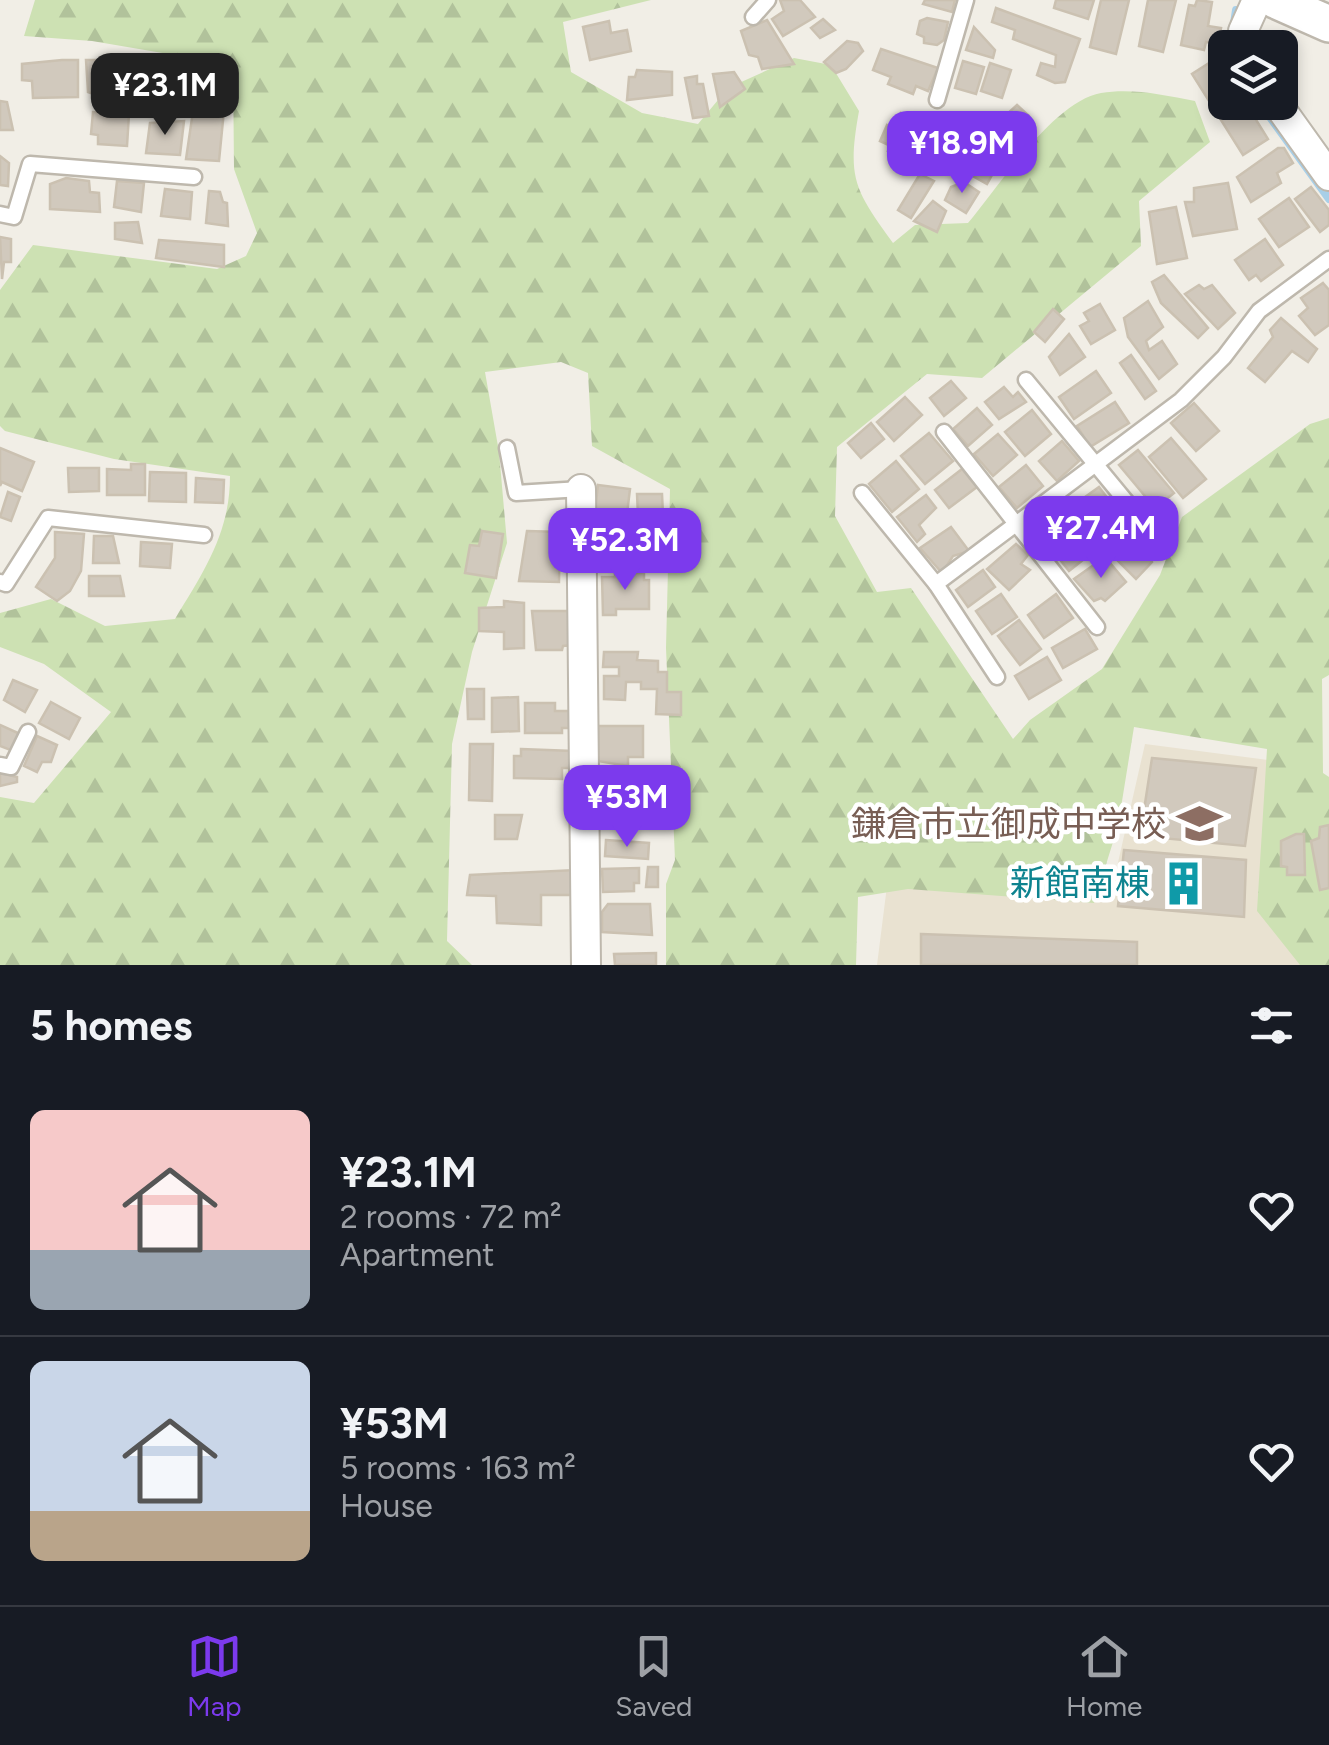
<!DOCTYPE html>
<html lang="en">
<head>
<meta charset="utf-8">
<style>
  body { margin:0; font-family:Figtree,"Noto Sans JP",sans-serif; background:#20242c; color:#f1f3f6; height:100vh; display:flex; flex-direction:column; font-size:38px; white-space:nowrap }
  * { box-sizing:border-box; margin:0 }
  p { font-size:32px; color:#9ea1a6 }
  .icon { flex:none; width:55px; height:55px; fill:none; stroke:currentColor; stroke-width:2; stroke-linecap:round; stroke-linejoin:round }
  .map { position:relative; height:965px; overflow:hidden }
  .sheet { display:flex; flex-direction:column; background:#171b24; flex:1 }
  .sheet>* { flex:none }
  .buttons { position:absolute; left:1208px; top:30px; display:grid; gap:20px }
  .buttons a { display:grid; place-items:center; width:90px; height:90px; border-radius:15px; background:#171b24; box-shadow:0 5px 15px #0003; font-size:50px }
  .price { position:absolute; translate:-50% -85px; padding:0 22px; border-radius:20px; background:#7c3aed; color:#fff; font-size:32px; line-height:65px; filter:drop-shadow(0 2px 5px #0008) }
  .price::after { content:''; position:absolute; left:50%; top:60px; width:30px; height:22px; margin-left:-15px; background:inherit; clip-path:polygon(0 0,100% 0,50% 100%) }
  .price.selected { background:#222; color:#fff }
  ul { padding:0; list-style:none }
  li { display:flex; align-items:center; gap:30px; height:250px; padding:0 30px }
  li+li { border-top:2px solid #363941 }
  li span { display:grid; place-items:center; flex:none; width:280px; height:200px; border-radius:15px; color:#555 }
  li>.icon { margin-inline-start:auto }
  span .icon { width:120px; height:120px; fill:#fffc; stroke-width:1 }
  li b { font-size:42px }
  h2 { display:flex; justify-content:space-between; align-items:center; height:120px; padding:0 30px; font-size:42px }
  .dock { display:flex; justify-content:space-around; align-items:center; height:140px; border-top:2px solid #363941; background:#171b24; font-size:28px; color:#9ea1a6 }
  .dock a { display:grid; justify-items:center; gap:5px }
  .dock .selected { color:#7c3aed }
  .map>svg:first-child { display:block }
  .education { fill:#e9e2d1 }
  .forest { fill:url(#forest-firs) }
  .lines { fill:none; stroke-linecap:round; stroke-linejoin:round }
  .stream { stroke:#a8cfe8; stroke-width:8 }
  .building { fill:#d1c9bd; stroke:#cbc1b1; stroke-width:2.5 }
  .service-casing { stroke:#beb8ad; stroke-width:19 }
  .minor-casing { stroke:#beb8ad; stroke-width:32 }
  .tertiary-casing { stroke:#beb8ad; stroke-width:40 }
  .service { stroke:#fff; stroke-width:14 }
  .minor { stroke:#fff; stroke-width:28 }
  .tertiary { stroke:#fff; stroke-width:35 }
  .labels { text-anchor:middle; stroke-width:9; stroke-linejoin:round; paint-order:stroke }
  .education-label { font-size:35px; fill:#785e54; stroke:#fff; text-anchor:end }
  .culture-label { font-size:35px; fill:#0d838f; stroke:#fff; text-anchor:end }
</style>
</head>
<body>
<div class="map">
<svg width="1329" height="965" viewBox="0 0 1329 965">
  <defs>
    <pattern id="forest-firs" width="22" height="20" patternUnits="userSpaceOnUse" patternTransform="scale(2.5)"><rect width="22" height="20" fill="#cde1b3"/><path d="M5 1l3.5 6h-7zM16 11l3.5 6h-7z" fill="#b1c29b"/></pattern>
  </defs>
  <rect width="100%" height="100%" fill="#f1eee6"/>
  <path class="education" d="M1145,744L1275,761L1329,965H877L887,886L1109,902Z"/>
  <path class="forest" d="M35,0H651L563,22L571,72L642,113L698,124L728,88L794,58L831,65L859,111C847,178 854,189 893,243L915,225L968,223C998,187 1054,101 1101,93C1132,88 1164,95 1195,101L1210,142L1139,201L1141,246L982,378L927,374L837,447L835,516L877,592L911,588L1013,739L1030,720L1102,669L1160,575L1182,517L1310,424L1329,418V675L1322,679L1323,773L1329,777V965H1300L1257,911L1267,749L1134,727L1118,826L1094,903L908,889L858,897L856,965H666V884L675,860L666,648L670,489L592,446L588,373L561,362L485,372L499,452L507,543L472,652L452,744L447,941L472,965H0V797L34,803L111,712L44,664L0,647V613L51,599L105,626L175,619C204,571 230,533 230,476L114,459L5,431L0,426V290L33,245L217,269L246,256L257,233L234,169L233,65L92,41L24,36Z"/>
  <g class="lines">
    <g class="stream">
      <path d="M1231,43L1236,10"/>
      <path d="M1259,102L1329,199"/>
    </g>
  </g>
  <g class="building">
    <path d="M780,0H800L815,17L783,36L772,19L784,11Z"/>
    <path d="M925,0H955L952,12L923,4Z"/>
    <path d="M1056,0H1094L1088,19L1054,8Z"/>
    <path d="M1101,0H1129L1116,54L1090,47Z"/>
    <path d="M1148,0H1176L1163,52L1139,46Z"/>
    <path d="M1197,0L1212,2L1208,26L1221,28L1218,44L1206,42L1204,50L1181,45L1189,5L1195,6Z"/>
    <path d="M996,8L1080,39L1065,82L1055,83L1037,75L1041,63L1055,67L1056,55L1013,39L1015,30L992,22Z"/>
    <path d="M927,18L948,22L944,40L937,45L924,43V37L917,34L920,21Z"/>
    <path d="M823,19L835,30L820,38L811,28Z"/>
    <path d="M767,20L794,64L762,69L758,57L749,55L741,31Z"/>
    <path d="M609,21L611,33L627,30L631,51L590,60L583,27Z"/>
    <path d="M974,27L995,50L993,58L966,50Z"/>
    <path d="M847,41L858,43L863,51L846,69L836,73L824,62Z"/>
    <path d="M881,49L938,68L928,91L916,86L913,94L888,84L891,77L873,70Z"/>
    <path d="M1217,58L1225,71V102H1245L1268,139L1243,155L1192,74Z"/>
    <path d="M62,60H78V97L33,98L32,81L22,80V64Z"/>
    <path d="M86,60H109L117,69V91L112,92L111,100L88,92Z"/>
    <path d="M963,61L984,67L976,94L955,88Z"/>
    <path d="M990,63L1011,70L1002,98L981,91Z"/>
    <path d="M164,69L194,71L193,103L161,100Z"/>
    <path d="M637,70L672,72V95L627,100L629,77H635Z"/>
    <path d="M734,72L745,89L720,107L713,74Z"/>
    <path d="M123,73L156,77L154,96L128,98L129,93L122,92Z"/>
    <path d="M697,76V84H703L709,116L693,118L685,78Z"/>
    <path d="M204,78L227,80L219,161L186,159L197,84Z"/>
    <path d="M0,101L7,102L13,130H0Z"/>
    <path d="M1017,105L1029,116V127L1005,150L988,134L1006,122L1007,114Z"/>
    <path d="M93,112L129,114L127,146L98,144V135L91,134Z"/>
    <path d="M901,113L924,124L907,161L888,151L891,146L880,141L887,125L894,129Z"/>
    <path d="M184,121L180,155L146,153L150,123Z"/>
    <path d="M1278,148H1284L1293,163L1277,173L1281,183L1251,202L1237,177Z"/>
    <path d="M974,150L998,164L987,184L962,170Z"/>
    <path d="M0,156L9,163L8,186L0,185Z"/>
    <path d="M920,174L934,181L911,218L898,210Z"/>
    <path d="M66,178L89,181L90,192L99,193L100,212L50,209V184Z"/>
    <path d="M117,181L144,183L141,212L114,207Z"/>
    <path d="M964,182L979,192L966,213L945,200L951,187Z"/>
    <path d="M1228,183L1237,229L1193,236L1185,202H1194V188Z"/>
    <path d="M1311,187L1329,210V225L1320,232L1295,199Z"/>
    <path d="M165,189L192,192L190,219L161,216Z"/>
    <path d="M209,191L220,192L223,202L227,203L228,226L206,223Z"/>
    <path d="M1289,198L1309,227L1279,247L1259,219Z"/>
    <path d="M933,201L946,211L937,232L914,221Z"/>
    <path d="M1176,207L1187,258L1157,264L1149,212Z"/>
    <path d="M138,222L142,243L115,239V223Z"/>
    <path d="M0,237L11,239V262H4L2,279Z"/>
    <path d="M1265,239L1283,265L1261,281L1256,275L1249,280L1235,260Z"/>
    <path d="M159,240L224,245V267L156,258Z"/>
    <path d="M1164,275L1208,328L1198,338L1161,303L1152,282Z"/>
    <path d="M1323,283L1329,290V325L1315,335L1299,316L1308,308L1301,298Z"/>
    <path d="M1199,285L1204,289L1212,285L1235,313L1218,329L1185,294Z"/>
    <path d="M1148,301L1163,327L1146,341L1149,350L1162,341L1177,364L1159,379L1128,337L1124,318Z"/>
    <path d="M1100,304L1115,330L1091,344L1080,326L1089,321L1084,313Z"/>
    <path d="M1053,309L1064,319L1045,342L1034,332Z"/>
    <path d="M1281,318L1317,349L1308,362L1292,351L1265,382L1248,368L1273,337L1270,330Z"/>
    <path d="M1069,334L1085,357L1060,375L1049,357Z"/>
    <path d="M1131,355L1156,391L1145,399L1120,363Z"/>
    <path d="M1096,371L1111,393L1074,419L1059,397Z"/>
    <path d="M951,381L966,398L944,416L930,398Z"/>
    <path d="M1004,387L1013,397L1018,392L1026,402L999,419L985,402Z"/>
    <path d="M905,397L922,415L894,441L877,422Z"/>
    <path d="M1115,402L1129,423L1090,447L1077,426Z"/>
    <path d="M1194,403L1219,431L1196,451L1171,423Z"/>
    <path d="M977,408L992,425L968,446L953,429Z"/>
    <path d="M1032,410L1051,434L1025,456L1005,432Z"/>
    <path d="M871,423L884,439L861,458L848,443Z"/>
    <path d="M929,433L953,461L925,484L901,456Z"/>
    <path d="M998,434L1017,455L993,476L974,454Z"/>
    <path d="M1171,438L1206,479L1183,498L1149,457Z"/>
    <path d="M1062,441L1079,461L1057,481L1039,461Z"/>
    <path d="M0,448L34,462L22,491L2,482L0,486Z"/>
    <path d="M1138,450L1174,493L1155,508L1119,465Z"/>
    <path d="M896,461L919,489L892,512L869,484Z"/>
    <path d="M131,464H145V495H107V469L131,470Z"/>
    <path d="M1026,465L1043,486L1017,508L999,487Z"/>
    <path d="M68,468H99V491L69,492Z"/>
    <path d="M962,469L977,487L949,508L935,490Z"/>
    <path d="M150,472L186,473V502L149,501Z"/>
    <path d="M196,478L224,480L223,503L195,502Z"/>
    <path d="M598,485L630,489L627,514L595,510Z"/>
    <path d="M1099,487L1125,521L1104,536L1078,502Z"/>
    <path d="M8,492L20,497L11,521L0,517Z"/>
    <path d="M637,494H662L663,515L638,516Z"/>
    <path d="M926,495L936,508L919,525L925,534L917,542L897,517Z"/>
    <path d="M1066,499L1083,519L1051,545L1035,525Z"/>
    <path d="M951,527L969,551L953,556L942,573L920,548Z"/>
    <path d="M1083,529L1098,548L1069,571L1054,552Z"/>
    <path d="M482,531L503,534L496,578L465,573L470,545L479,546Z"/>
    <path d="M527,531L560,532L559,582L519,581Z"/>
    <path d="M55,532L84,534L81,571L70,591L57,601L36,587L55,558Z"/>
    <path d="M642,532H664L665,555H643Z"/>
    <path d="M1137,533L1152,562L1136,579L1110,553Z"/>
    <path d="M631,535L632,555H598L597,536Z"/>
    <path d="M94,536H113L119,563H93Z"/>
    <path d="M141,542L172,544L170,568L140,566Z"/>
    <path d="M1016,544L1028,555L1021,564L1030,570L1009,590L987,569Z"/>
    <path d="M1105,557L1126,582L1105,601L1101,598L1094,601L1074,579Z"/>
    <path d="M983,570L995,587L968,607L956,590Z"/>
    <path d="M615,572H627V578L630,573H644V580H649V609H616V615H603L602,577H615Z"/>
    <path d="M89,576H120L124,596H89Z"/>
    <path d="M1001,594L1017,617L992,634L976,611Z"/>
    <path d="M1056,594L1073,618L1044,638L1028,615Z"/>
    <path d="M504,601L524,603V648L504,649V632L479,631V608L504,607Z"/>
    <path d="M532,611H573V645L563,646L562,650H536Z"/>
    <path d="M1019,620L1041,649L1020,665L998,636Z"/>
    <path d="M1085,629L1097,649L1063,668L1052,648Z"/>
    <path d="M604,652H638L637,660L658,661V672H667V692H681V715L656,714L657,689H641V682H626L625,700L604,699V676H619V667H603Z"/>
    <path d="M1047,657L1061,680L1029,699L1015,676Z"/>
    <path d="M13,680L37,690L25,712L4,700Z"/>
    <path d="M467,689H484V719H468Z"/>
    <path d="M518,697L519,731L492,732V698Z"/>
    <path d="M51,702L80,718L69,739L39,723Z"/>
    <path d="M525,703H555V711H569V728H562V733H525Z"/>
    <path d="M0,725L20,734L13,751L0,746Z"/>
    <path d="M598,726H643V757H628V766L598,761Z"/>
    <path d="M37,736L57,745L51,762H42L37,772L24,766Z"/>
    <path d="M470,744H493L492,801L469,800Z"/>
    <path d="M521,749L573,751L572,768H562V779L514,778V756H521Z"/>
    <path d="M1152,758L1256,768L1245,846L1140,836Z"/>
    <path d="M0,773L17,777V782L0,786Z"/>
    <path d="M623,806H658V825L623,823Z"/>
    <path d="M495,815H522L517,839H495Z"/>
    <path d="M1329,825V888L1320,890L1311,841L1319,838L1320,827Z"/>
    <path d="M1296,834H1304L1305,875H1287V867L1281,866V841Z"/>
    <path d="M606,840L649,843L648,859L605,856Z"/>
    <path d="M1124,850L1246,860L1244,917L1118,906Z"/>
    <path d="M648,867H658V887H646Z"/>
    <path d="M639,868V883H634V891L603,892L602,869Z"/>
    <path d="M576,870V895H541V925L497,923L496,896L467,895L470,875Z"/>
    <path d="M608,904H650L652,935L602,932V912Z"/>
    <path d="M921,934L1137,942V965H921Z"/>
    <path d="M656,953V965H615L614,954Z"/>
  </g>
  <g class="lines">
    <defs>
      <g id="service">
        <path d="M753,17L768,0"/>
        <path d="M937,100L966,0"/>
        <path d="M0,214L14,217L30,164L194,177"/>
        <path d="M1026,380L1158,540"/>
        <path d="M944,432L1097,627"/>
        <path d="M507,448L516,493L581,489"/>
        <path d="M862,493L936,584L997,677"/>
        <path d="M0,582L6,584L48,518L204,535"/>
        <path d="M936,584L1181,400L1224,357L1259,311L1329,259"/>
        <path d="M0,765L11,767L28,732"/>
      </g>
      <g id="minor">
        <path d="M1246,48L1243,31L1257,0"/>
        <path d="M1276,102L1329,176"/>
        <path d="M581,489L586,965"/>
      </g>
      <path id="tertiary" d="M1275,0L1329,24"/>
    </defs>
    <use href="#service" class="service-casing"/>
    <use href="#minor" class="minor-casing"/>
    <use href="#tertiary" class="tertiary-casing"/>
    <use href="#service" class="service"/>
    <use href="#minor" class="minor"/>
    <use href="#tertiary" class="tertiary"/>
  </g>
  <defs>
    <symbol id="school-bare" viewBox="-9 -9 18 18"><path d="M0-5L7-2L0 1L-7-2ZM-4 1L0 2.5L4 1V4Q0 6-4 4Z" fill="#8d6e63" stroke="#fff" stroke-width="2.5" paint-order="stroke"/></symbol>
    <symbol id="building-bare" viewBox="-9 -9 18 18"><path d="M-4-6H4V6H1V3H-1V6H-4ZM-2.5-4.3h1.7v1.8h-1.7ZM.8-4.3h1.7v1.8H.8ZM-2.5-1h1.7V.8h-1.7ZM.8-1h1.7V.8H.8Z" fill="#0f9aa8" stroke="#fff" stroke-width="2.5" paint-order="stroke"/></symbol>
  </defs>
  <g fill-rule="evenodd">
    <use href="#school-bare" x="1168" y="792" width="63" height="63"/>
    <use href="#building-bare" x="1152" y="852" width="63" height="63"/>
  </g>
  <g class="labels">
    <g class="education-label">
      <text x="1166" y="836">鎌倉市立御成中学校</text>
    </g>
    <g class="culture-label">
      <text x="1150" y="895">新館南棟</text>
    </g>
  </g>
</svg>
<div class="buttons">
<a><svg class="icon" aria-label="layers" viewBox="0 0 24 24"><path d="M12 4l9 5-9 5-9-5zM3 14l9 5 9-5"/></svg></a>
</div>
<b class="price selected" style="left:165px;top:138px">¥23.1M</b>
<b class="price" style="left:962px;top:196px">¥18.9M</b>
<b class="price" style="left:1101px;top:581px">¥27.4M</b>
<b class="price" style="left:625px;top:593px">¥52.3M</b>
<b class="price" style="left:627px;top:850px">¥53M</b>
</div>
<section class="sheet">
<h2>5 homes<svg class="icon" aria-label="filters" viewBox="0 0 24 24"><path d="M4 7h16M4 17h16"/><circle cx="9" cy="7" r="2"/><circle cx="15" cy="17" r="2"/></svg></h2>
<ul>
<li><span style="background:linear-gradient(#f6c9c9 70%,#9aa5b1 0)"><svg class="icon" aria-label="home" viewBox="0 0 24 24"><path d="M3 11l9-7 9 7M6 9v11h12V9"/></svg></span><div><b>¥23.1M</b><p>2 rooms · 72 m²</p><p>Apartment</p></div><svg class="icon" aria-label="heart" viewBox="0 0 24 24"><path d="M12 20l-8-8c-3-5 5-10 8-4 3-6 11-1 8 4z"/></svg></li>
<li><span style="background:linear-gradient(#c9d6e8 75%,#b9a48a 0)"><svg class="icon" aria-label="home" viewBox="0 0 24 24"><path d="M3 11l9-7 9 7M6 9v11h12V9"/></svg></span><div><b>¥53M</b><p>5 rooms · 163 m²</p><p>House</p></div><svg class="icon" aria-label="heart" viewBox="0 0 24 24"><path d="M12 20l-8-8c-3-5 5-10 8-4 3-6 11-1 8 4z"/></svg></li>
</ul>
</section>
<nav class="dock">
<a class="selected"><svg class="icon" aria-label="map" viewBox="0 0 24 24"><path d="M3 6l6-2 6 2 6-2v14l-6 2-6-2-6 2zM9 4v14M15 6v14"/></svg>Map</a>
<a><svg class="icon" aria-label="saved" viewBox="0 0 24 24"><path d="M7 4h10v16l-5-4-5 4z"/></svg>Saved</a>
<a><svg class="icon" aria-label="home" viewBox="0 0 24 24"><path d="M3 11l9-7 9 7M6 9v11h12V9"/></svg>Home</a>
</nav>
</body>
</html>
